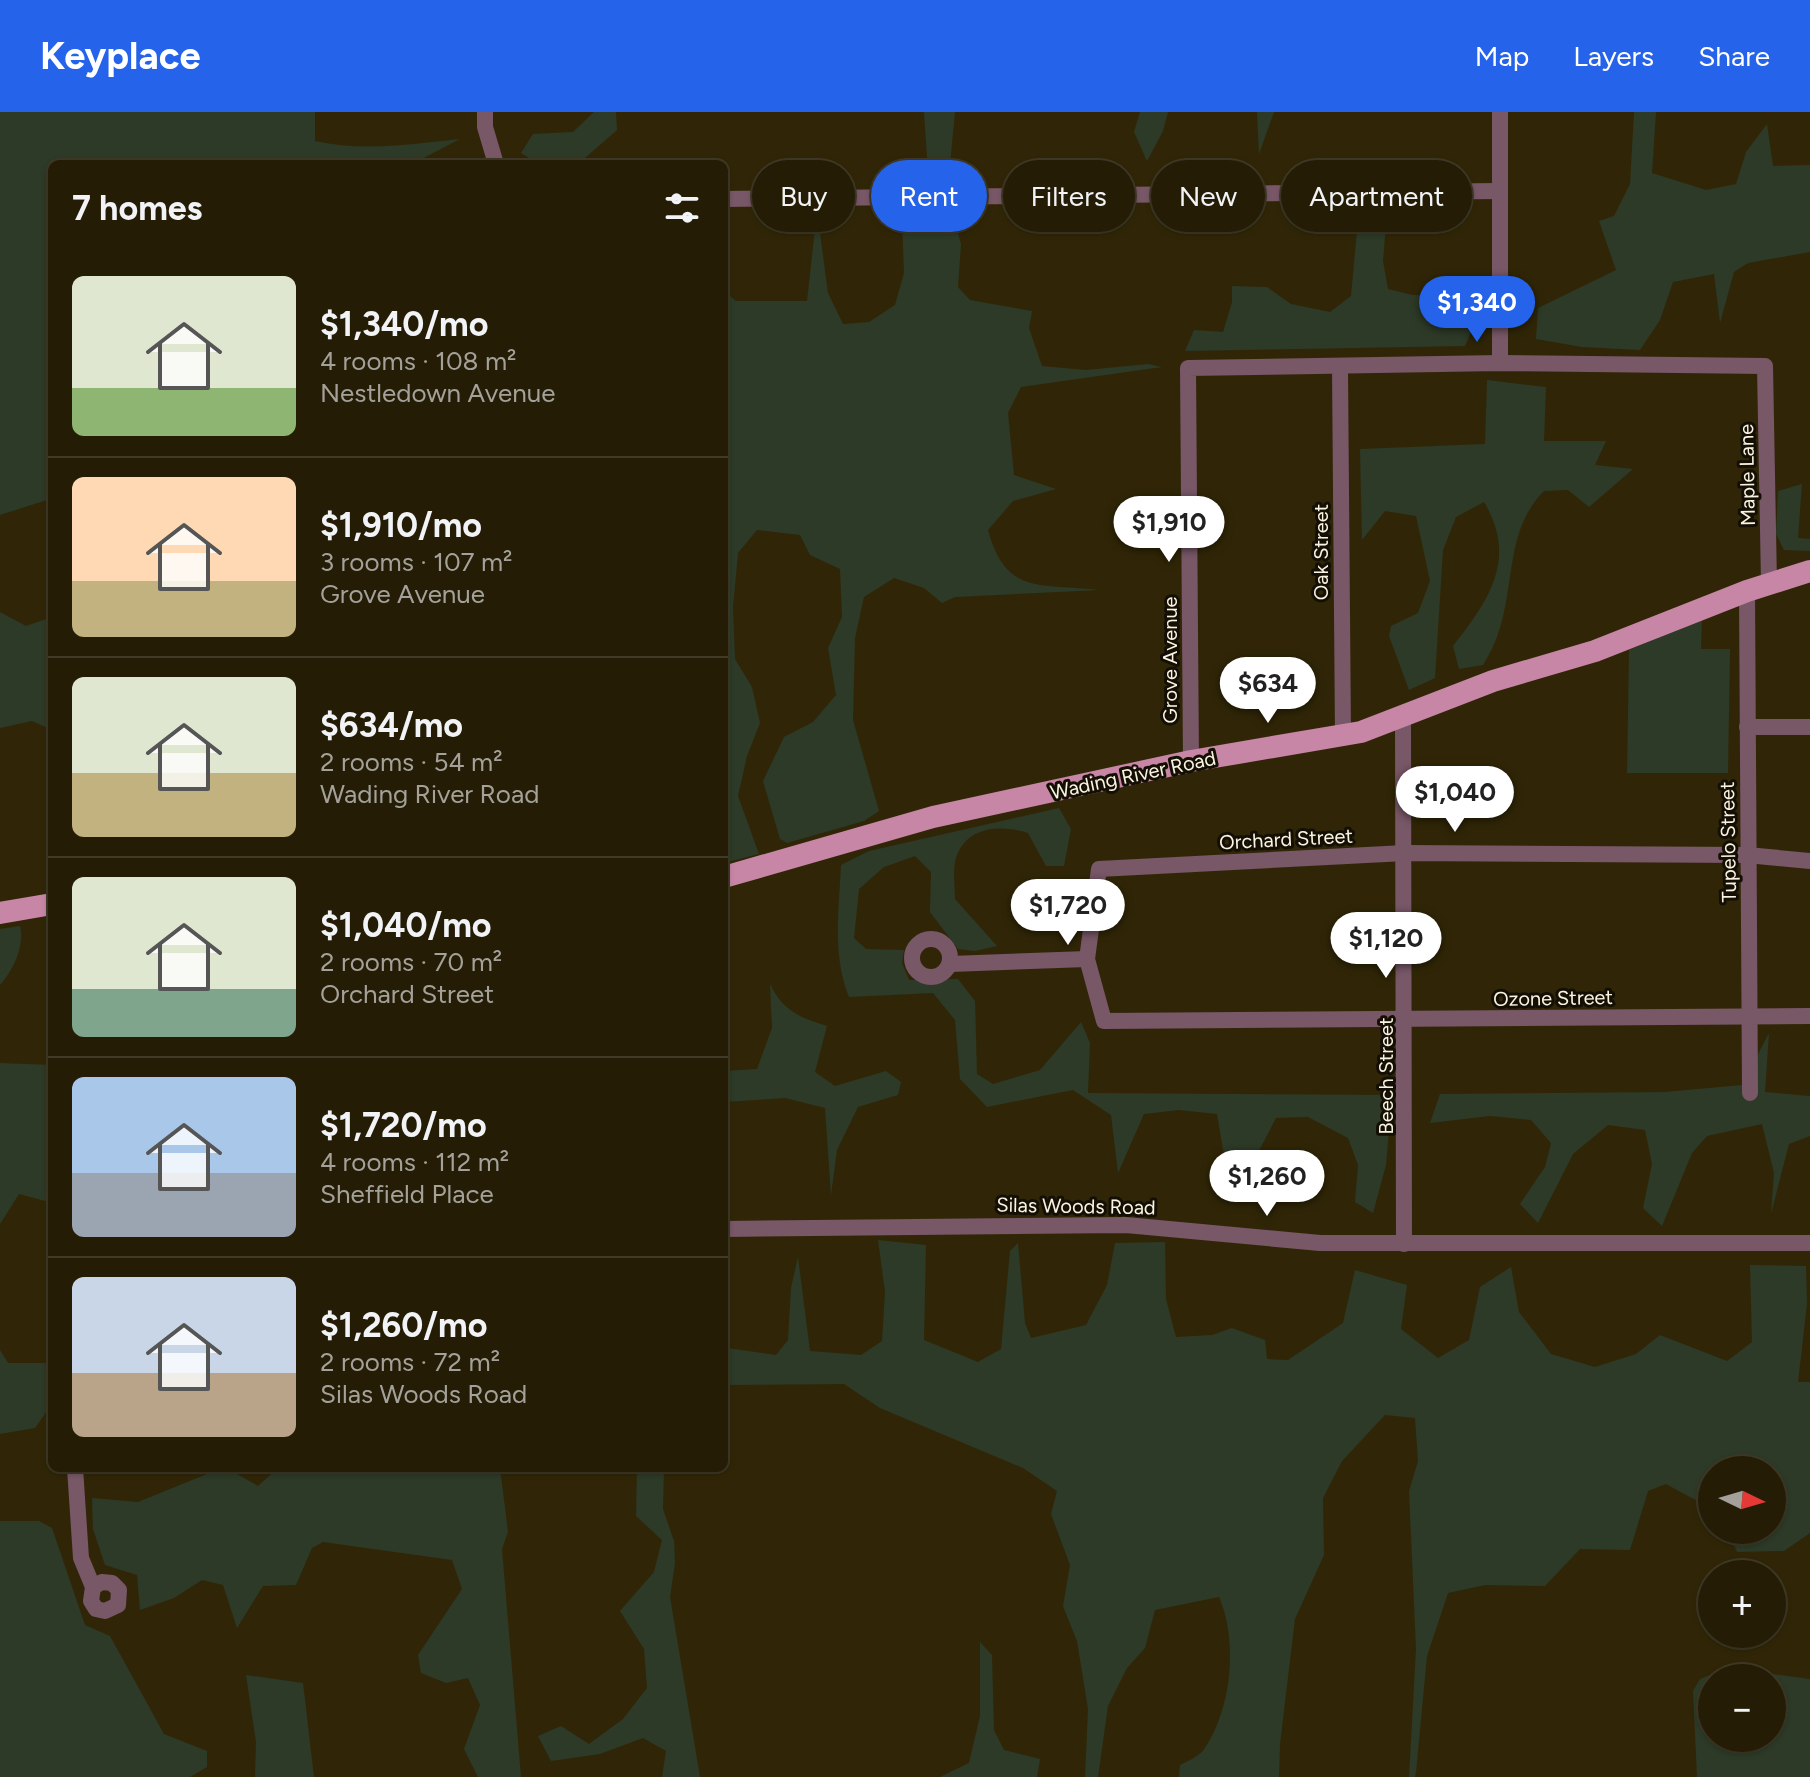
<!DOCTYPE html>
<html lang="en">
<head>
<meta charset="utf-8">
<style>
  body { margin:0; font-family:Figtree,sans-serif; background:#2c250f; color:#f1f3f6; height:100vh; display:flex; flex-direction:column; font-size:30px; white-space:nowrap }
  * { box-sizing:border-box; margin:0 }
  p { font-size:26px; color:#a3a19a }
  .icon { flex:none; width:44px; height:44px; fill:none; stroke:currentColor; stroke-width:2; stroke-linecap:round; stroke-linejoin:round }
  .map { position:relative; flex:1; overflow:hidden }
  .panel { position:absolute; left:48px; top:48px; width:680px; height:1312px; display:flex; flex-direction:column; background:#241c05; border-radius:12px; box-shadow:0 2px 6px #0004,0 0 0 2px #413a27 }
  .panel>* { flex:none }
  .banner { position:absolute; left:752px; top:48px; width:760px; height:72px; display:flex; gap:16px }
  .needle { width:52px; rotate:95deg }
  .buttons { position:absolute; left:1698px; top:1344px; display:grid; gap:16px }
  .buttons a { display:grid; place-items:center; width:88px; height:88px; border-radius:50%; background:#241c05; box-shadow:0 2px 6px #0004,0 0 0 2px #413a27; font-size:40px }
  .price { position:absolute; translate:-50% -68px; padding:0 18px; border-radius:28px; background:#fff; color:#222; font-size:26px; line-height:52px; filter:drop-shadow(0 2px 4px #0008) }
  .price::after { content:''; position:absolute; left:50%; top:48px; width:24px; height:18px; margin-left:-12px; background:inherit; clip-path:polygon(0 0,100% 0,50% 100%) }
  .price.current { background:#2563eb; color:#fff }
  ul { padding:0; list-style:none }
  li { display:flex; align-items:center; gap:24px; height:200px; padding:0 24px }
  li+li { border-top:2px solid #413a27 }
  li span { display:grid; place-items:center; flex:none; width:224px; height:160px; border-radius:12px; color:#555 }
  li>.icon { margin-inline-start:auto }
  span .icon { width:96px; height:96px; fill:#fffc; stroke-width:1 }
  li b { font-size:34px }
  h2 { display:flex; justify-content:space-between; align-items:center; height:96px; padding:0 24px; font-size:34px }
  .pill { padding:0 28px; border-radius:36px; background:#241c05; box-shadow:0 2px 6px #0004,0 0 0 2px #413a27; font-size:28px; line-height:72px }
  .pill.current { background:#2563eb; color:#fff }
  header { display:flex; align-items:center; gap:48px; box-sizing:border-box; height:112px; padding:0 40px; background:#2563eb; color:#fff }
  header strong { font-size:38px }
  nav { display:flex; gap:44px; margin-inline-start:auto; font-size:28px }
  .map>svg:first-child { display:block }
  .green { fill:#2d3a27; fill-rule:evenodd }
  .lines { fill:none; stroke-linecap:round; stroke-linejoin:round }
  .minor { stroke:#785767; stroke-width:16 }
  .major { stroke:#c886a6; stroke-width:22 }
  .labels { text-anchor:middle; stroke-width:6; stroke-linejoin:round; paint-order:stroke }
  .street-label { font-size:20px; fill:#faf3e1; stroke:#140f04 }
</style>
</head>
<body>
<header>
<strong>Keyplace</strong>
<nav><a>Map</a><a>Layers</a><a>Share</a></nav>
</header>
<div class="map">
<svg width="1810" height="1665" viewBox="0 0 1810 1665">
  <rect width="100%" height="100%" fill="#302607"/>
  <g class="green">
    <path d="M0,0H315V29C363,40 412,32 460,27L412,52H52V390L50,387L0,403Z"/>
    <path d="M594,0H616L617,18L578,52H539L521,41L533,22L573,20Z"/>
    <path d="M924,0H955L950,53L928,60Z"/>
    <path d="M1140,0H1168L1163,19L1147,49L1134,20Z"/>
    <path d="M1257,0H1274L1259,42Z"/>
    <path d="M1634,0H1656L1652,61L1706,78L1736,72L1746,40L1767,12L1773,54L1810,53V140L1748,151L1734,160L1720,211L1714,162L1673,170L1660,208L1640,238L1582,235L1536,227L1538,196L1616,158L1599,109L1614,104L1630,72Z"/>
    <path d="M1359,97L1387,100L1383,149L1388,177L1412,183H1469L1476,208L1465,234L1185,239L1194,218L1223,220L1232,190V174L1267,175L1291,192L1330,200L1351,184Z"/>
    <path d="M817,99L828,181L843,212L869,210L895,193L904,161L902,107L955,111L961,132L958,175L970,188L1032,199L1029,216L1042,254L1086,258L1148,252L1162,255L1021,275L1008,301L1014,363L1056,377L1013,389L988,418C1006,484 1040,471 1099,478L955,485L942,491L924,476L894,466L864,485L855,526L853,608L879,699L864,709L787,731L780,727L763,669L784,625L813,610L836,583L828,536L842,505L840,457L810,443L800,423L757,418L738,441L733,495L735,547L752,575L760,611L747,644L738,684L759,742L724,751V179L736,189H807Z"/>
    <path d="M1487,268L1546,275L1544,329H1606L1595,353L1633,357L1589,395L1568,378L1544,379C1497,426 1522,494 1483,553L1459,557L1453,534C1489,488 1518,447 1484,390L1456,405L1443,438L1435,566L1409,578L1389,524L1391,514L1418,501L1430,469L1416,404L1385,399L1362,428L1360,337L1485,332Z"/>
    <path d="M1802,372L1798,426L1810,427V439L1784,438L1776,422L1778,379Z"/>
    <path d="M0,500L26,514L52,505V618L32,609L0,616Z"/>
    <path d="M1702,507L1701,537H1730L1728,661H1627L1629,538Z"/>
    <path d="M1059,696L1071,717L1064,754H1046L1028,721C1003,713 969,713 957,743C952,754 955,775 955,787L997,834L975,839L958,837L930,800L931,760L915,744L884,755L859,777L854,826L866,837L904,838L902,851L909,868L958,867L975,889L977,962L993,972L1040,958L1081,910L1090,931L1088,981L1392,983L1386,1053L1373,1101L1355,1090L1358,1053L1348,1026L1308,1005L1276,1006L1232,1091L1217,1002L1179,998L1144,1002L1118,1061L1111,1003L1073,978L987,995L960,967L955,908L933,881L849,885C832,844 839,797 841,753L869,739Z"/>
    <path d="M20,814C25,834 13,858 0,873V817Z"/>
    <path d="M770,872C783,899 799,905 827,914L815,960L835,974L886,959L901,970L898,983L858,995L837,1038L831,1083L825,996L785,986L724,990V959L757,957L772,916Z"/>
    <path d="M1769,921L1765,980L1810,984V1024L1789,1032L1771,1102L1774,1061L1762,1012L1707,1024L1692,1041L1662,1114L1643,1096L1652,1052L1645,1018L1608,1013L1573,1042L1538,1111L1520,1092L1545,1055L1551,1031L1531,1008L1490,1004L1430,1011L1440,982L1665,980L1742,973Z"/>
    <path d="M0,951L52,953V1096L49,1090L19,1082L0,1112Z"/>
    <path d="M878,1128L926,1133L924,1228L978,1250L1001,1237L1010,1139L1018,1131L1025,1211L1031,1226L1086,1213L1107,1173L1115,1131L1165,1130L1166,1187L1176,1225L1212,1223L1232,1216L1265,1228L1267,1247L1288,1248L1343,1211L1355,1158L1407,1173L1401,1217L1438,1246L1469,1228L1480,1175L1511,1155L1519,1200L1551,1242L1595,1255L1636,1242L1660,1223L1727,1249L1752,1230L1750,1153L1806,1154L1807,1192L1798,1270H1810V1421L1784,1439L1737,1440L1728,1418H1772V1358H1712V1397L1666,1372L1648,1379L1630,1438L1580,1437L1545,1474L1485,1473L1448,1481L1427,1544L1416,1660L1415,1665H1409L1416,1537L1409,1379L1418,1349L1415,1306L1385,1303L1342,1349L1323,1386L1324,1443L1295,1507L1280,1632L1279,1665H1179L1180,1653C1188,1649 1200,1644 1205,1636C1232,1595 1238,1529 1219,1485L1155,1498L1145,1536L1127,1556L1108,1594L1098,1665H1085L1088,1597L1077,1529L1063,1494L1070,1453L1051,1402L1057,1379L1023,1356L880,1296L844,1272L724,1273V1228L727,1236L776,1243L788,1228L791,1176L798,1145L810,1239L861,1243L882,1229L885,1180Z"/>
    <path d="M0,1238L8,1251H52V1292L35,1316L0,1322Z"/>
    <path d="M278,1356H500L508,1420L502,1437L521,1665H478L464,1637L480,1593L468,1566L446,1571L421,1561L418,1543L462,1477L452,1448L323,1430L312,1436L296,1473L263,1474L237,1516L223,1473L202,1468L174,1486L140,1498L137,1463L105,1453L93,1417L92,1386L138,1390L207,1362L230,1358L258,1374Z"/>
    <path d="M637,1356H664L663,1397L674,1429L675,1451L670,1485L700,1665H662L666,1639L643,1626L600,1642L551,1649L538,1624L561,1614L589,1632L623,1607L647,1576L644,1537L620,1499L654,1460L662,1428L636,1404Z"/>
    <path d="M0,1409H39L52,1416L85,1513L110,1524L164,1622L207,1639V1655L190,1665H0Z"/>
    <path d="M980,1530L992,1543L994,1618L1004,1638L1040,1647L1037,1665H940L969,1651L980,1604Z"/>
    <path d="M1727,1556L1810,1567V1665H1697L1693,1579L1700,1567ZM1712,1566H1772V1626H1712Z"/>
    <path d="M246,1563L303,1571L314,1665H255L256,1630Z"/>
  </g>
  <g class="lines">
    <g class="minor">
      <path d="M485,0V15L496,52"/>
      <path d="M724,87L1499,79"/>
      <path d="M1500,251V0"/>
      <path d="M1340,256L1343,625"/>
      <path d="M1747,479L1750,981"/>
      <path d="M1403,604L1404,1132"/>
      <path d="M1747,615H1810"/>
      <path d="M1191,649L1188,256L1500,251L1765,254L1769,472"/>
      <path d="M1810,749L1747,743L1405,741L1099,757L1087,847L1104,909L1810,904"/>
      <circle cx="931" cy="846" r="19"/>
      <path d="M950,852L1087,847"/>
      <path d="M724,1117L1126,1113L1320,1131H1810"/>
      <path d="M75,1356L81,1446L93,1475L91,1489L96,1497L105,1499L118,1493L119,1478L112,1471L102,1470L93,1475"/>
    </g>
    <g class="major">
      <path d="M724,765L933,705L1191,649L1361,620L1493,569L1595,539L1747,479L1810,459"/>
      <path d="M0,801L52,792"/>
    </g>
  </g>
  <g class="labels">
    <g class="street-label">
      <text transform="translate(1747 363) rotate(-91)" y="7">Maple Lane</text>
      <text transform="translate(1321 440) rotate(-90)" y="7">Oak Street</text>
      <text transform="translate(1170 548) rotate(-90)" y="7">Grove Avenue</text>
      <text transform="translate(1133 663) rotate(-12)" y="7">Wading River Road</text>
      <text transform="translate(1286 727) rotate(-3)" y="7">Orchard Street</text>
      <text transform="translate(1728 730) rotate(-91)" y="7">Tupelo Street</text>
      <text transform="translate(1553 886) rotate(-1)" y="7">Ozone Street</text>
      <text transform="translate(1386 964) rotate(-90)" y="7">Beech Street</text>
      <text transform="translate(1076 1094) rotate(1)" y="7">Silas Woods Road</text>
    </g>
  </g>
</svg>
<div class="buttons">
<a><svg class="needle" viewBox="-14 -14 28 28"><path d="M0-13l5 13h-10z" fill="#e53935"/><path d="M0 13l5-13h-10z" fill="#a3a19a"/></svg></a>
<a>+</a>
<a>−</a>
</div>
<b class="price current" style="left:1477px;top:232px">$1,340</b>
<b class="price" style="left:1169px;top:452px">$1,910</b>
<b class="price" style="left:1268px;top:613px">$634</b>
<b class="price" style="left:1455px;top:722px">$1,040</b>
<b class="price" style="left:1068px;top:835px">$1,720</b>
<b class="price" style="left:1386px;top:868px">$1,120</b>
<b class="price" style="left:1267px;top:1106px">$1,260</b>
<div class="banner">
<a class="pill">Buy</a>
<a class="pill current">Rent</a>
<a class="pill">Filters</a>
<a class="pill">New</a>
<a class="pill">Apartment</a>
</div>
<section class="panel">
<h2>7 homes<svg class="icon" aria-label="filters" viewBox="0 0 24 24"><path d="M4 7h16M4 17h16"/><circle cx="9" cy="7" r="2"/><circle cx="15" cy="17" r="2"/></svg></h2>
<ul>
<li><span style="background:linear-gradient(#dfe7d0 70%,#8fb573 0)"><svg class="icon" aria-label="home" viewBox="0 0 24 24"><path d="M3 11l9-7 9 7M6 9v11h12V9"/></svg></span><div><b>$1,340/mo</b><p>4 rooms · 108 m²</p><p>Nestledown Avenue</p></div></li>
<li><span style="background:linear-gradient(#ffd9b3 65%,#c2b280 0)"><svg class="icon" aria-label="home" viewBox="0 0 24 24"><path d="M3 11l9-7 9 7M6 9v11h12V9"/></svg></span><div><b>$1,910/mo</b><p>3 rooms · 107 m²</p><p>Grove Avenue</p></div></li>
<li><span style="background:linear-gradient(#dfe7d0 60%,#c2b280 0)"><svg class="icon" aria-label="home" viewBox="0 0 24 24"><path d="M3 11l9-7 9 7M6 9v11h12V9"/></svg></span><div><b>$634/mo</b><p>2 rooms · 54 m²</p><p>Wading River Road</p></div></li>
<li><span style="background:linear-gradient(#dfe7d0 70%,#7fa58c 0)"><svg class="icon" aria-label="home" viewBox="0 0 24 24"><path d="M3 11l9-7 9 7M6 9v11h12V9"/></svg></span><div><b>$1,040/mo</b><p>2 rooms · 70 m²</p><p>Orchard Street</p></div></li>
<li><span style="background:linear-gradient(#a9c7e8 60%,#9aa5b1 0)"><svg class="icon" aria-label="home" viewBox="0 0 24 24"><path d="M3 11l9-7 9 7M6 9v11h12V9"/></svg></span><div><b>$1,720/mo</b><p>4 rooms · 112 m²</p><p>Sheffield Place</p></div></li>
<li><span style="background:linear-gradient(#c9d6e8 60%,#b9a48a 0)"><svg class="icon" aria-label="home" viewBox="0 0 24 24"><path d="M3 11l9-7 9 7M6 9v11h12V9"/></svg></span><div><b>$1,260/mo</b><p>2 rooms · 72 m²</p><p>Silas Woods Road</p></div></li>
</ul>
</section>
</div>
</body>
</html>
